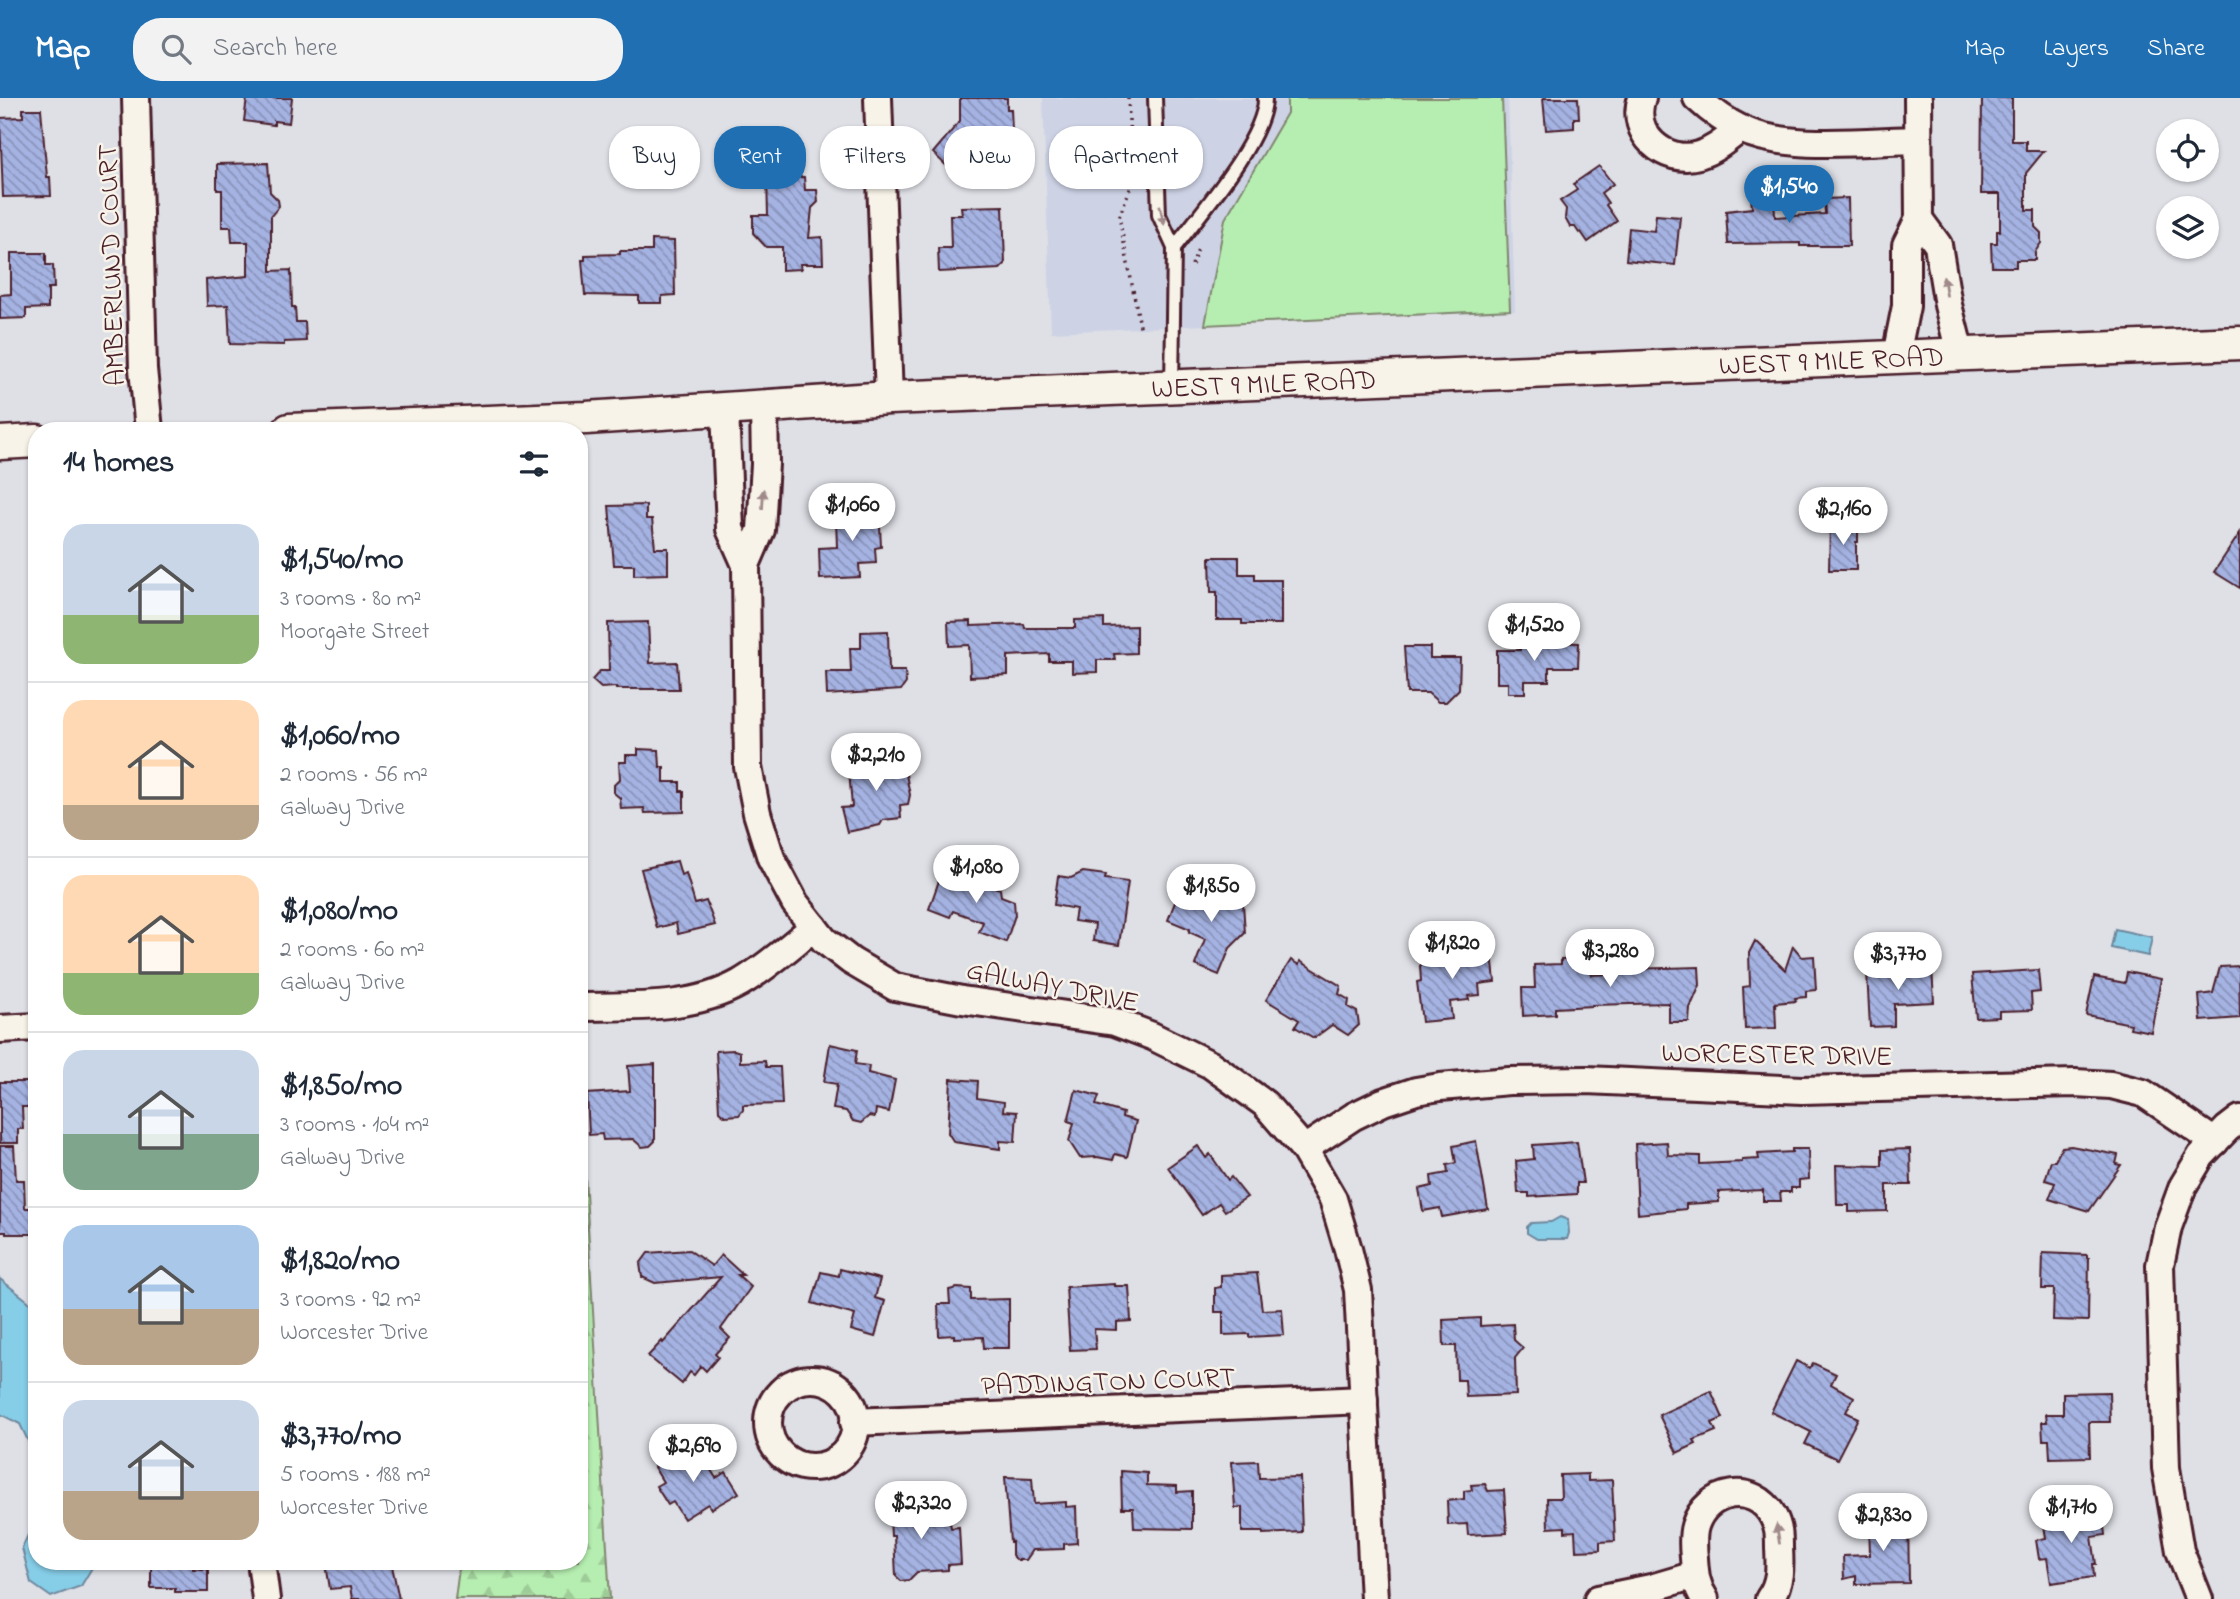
<!DOCTYPE html>
<html lang="en">
<head>
<meta charset="utf-8">
<style>
  body { margin:0; font-family:"Indie Flower",sans-serif; background:#f2f2f3; color:#1f2937; height:100vh; display:flex; flex-direction:column; font-size:26px; white-space:nowrap }
  * { box-sizing:border-box; margin:0 }
  p { font-size:23px; color:#747a83 }
  .icon { flex:none; width:38px; height:38px; fill:none; stroke:currentColor; stroke-width:2; stroke-linecap:round; stroke-linejoin:round }
  .map { position:relative; flex:1; overflow:hidden }
  .panel { position:absolute; left:28px; top:324px; width:560px; height:1148px; display:flex; flex-direction:column; background:#fff; border-radius:28px; box-shadow:0 2px 5px #0004 }
  .panel>* { flex:none }
  .banner { position:absolute; left:609px; top:28px; width:665px; height:63px; display:flex; gap:14px }
  .buttons { position:absolute; left:2156px; top:21px; display:grid; gap:14px }
  .buttons a { display:grid; place-items:center; width:63px; height:63px; border-radius:50%; background:#fff; box-shadow:0 2px 5px #0004; font-size:35px }
  .price { position:absolute; translate:-50% -60px; padding:0 16px; border-radius:24px; background:#fff; color:#222; font-size:23px; line-height:46px; filter:drop-shadow(0 2px 4px #0008) }
  .price::after { content:''; position:absolute; left:50%; top:42px; width:21px; height:16px; margin-left:-10px; background:inherit; clip-path:polygon(0 0,100% 0,50% 100%) }
  .price.current { background:#1f6fb2; color:#fff }
  ul { padding:0; list-style:none }
  li { display:flex; align-items:center; gap:21px; height:175px; padding:0 35px }
  li+li { border-top:2px solid #e0e1e3 }
  li span { display:grid; place-items:center; flex:none; width:196px; height:140px; border-radius:21px; color:#555 }
  li>.icon { margin-inline-start:auto }
  span .icon { width:84px; height:84px; fill:#fffc; stroke-width:1 }
  li b { font-size:30px }
  h2 { display:flex; justify-content:space-between; align-items:center; height:84px; padding:0 35px; font-size:30px }
  .tag { padding:0 24px; border-radius:28px; background:#fff; box-shadow:0 2px 5px #0004; font-size:24px; line-height:63px }
  .tag.current { background:#1f6fb2; color:#fff }
  header { display:flex; align-items:center; gap:42px; box-sizing:border-box; height:98px; padding:0 35px; background:#1f6fb2; color:#fff }
  header strong { font-size:33px }
  nav { display:flex; gap:38px; margin-inline-start:auto; font-size:24px }
  .search { width:490px; height:63px; background:#f2f2f3; display:flex; align-items:center; gap:18px; box-sizing:border-box; padding:0 24px; border-radius:28px; color:#747a83; font-size:26px }
  .map>svg:first-child { display:block }
  .built { fill:#cdd2e5 }
  .forest { fill:url(#forest-firs); stroke:#80866e; stroke-width:2 }
  .green { fill:#b6eeb1; stroke:#80866e; stroke-width:2 }
  .water { fill:#86cde7; stroke:#6e879c; stroke-width:2 }
  .building { fill:url(#building-back-hatch); stroke:#4a1f2b; stroke-width:2 }
  .lines { fill:none; stroke-linecap:round; stroke-linejoin:round }
  .service-casing { stroke:#4a1f2b; stroke-width:18 }
  .minor-casing { stroke:#4a1f2b; stroke-width:32 }
  .tertiary-casing { stroke:#4a1f2b; stroke-width:37 }
  .path { stroke:#4a1f2b; stroke-width:3.5; stroke-dasharray:2 5; stroke-linecap:butt }
  .service { stroke:#f7f3e8; stroke-width:12 }
  .minor { stroke:#f7f3e8; stroke-width:26 }
  .tertiary { stroke:#f7f3e8; stroke-width:32 }
  .oneway { fill:#a0898a }
  .labels { text-anchor:middle; stroke-width:5; stroke-linejoin:round; paint-order:stroke }
  .street-label { font-size:28px; fill:#4a1f2b; stroke:#f7f3e8 }
</style>
</head>
<body>
<header>
<strong>Map</strong>
<div class="search"><svg class="icon" aria-label="search" viewBox="0 0 24 24"><circle cx="10" cy="10" r="6"/><path d="M15 15l6 6"/></svg>Search here</div>
<nav><a>Map</a><a>Layers</a><a>Share</a></nav>
</header>
<div class="map">
<svg width="2240" height="1501" viewBox="0 0 2240 1501">
  <defs>
    <pattern id="forest-firs" width="22" height="20" patternUnits="userSpaceOnUse" patternTransform="scale(1.75)"><rect width="22" height="20" fill="#b6eeb1"/><path d="M5 1l3.5 6h-7zM16 11l3.5 6h-7z" fill="#9ecc98"/></pattern>
    <pattern id="building-back-hatch" width="6" height="6" patternUnits="userSpaceOnUse" patternTransform="scale(1.75)"><rect width="6" height="6" fill="#a5b3e3"/><path d="M-1 5l2 2M0 0l6 6M5-1l2 2" fill="none" stroke="#8891b8"/></pattern>
  </defs>
  <rect width="100%" height="100%" fill="#dee0e6"/>
  <filter id="ink" filterUnits="userSpaceOnUse"><feTurbulence type="fractalNoise" baseFrequency=".0143" numOctaves="2"/><feDisplacementMap in="SourceGraphic" scale="14" xChannelSelector="R" yChannelSelector="G"/><feConvolveMatrix kernelMatrix="1 2 1 2 8 2 1 2 1" color-interpolation-filters="sRGB"/></filter>
  <g filter="url(#ink)">
    <path class="built" d="M1043,0H1508L1515,213L1051,234Z"/>
    <path class="forest" d="M579,976L610,1501H455L460,1463H579Z"/>
    <path class="green" d="M1287,0H1502L1510,212L1205,227L1225,121L1287,15Z"/>
    <g class="water">
      <path d="M2115,831L2152,839L2148,858L2111,850Z"/>
      <path d="M1560,1119L1568,1122L1569,1135L1567,1141H1537L1527,1135V1129L1531,1125L1551,1124Z"/>
      <path d="M0,1181L28,1203L37,1215V1372L31,1349L20,1326L0,1316Z"/>
      <path d="M37,1407V1463H96L81,1488L51,1499L31,1485L22,1450L34,1424Z"/>
    </g>
    <g class="building">
      <path d="M247,0H292L289,25L274,23V27L244,23Z"/>
      <path d="M960,0H1007V11H1011L1012,33H1002L1003,47L994,48V57H969L953,74L933,55L960,23Z"/>
      <path d="M1543,0H1578L1579,20H1574V30L1546,32Z"/>
      <path d="M1982,0H2012V43H2026V53H2044L2026,75V112H2035V129L2041,135V145L2035,154V162H2016V169H1992L1991,145H1997V133H2000V96H1981Z"/>
      <path d="M23,11H41L47,79H50L51,98L3,99L0,20L23,19Z"/>
      <path d="M268,65L270,94L278,102L279,108L271,118V173L291,172L292,209H295L296,224H305L306,243L284,244V247L230,246L228,207L207,208L206,182L248,178V144H232L231,129H222V92H217V66Z"/>
      <path d="M1599,68L1613,86L1601,95L1608,105L1606,107L1617,123L1588,144L1581,134L1579,135L1575,129H1570L1565,120L1566,111L1560,103L1577,92L1573,86Z"/>
      <path d="M804,79L805,92H817L818,104L812,110L809,140L822,139L823,166H800L801,171L782,172V149H766L753,135V117H768L767,80Z"/>
      <path d="M1774,97L1775,119L1825,116L1824,101L1848,100L1849,148H1800V145L1728,146L1726,113L1752,110L1751,99Z"/>
      <path d="M1003,108L1005,166L1000,171L939,174L938,150H951L950,117H962L961,109Z"/>
      <path d="M1656,117L1680,119L1675,167L1626,162L1629,130L1654,133Z"/>
      <path d="M652,142L674,143L675,197L662,198V205H639V198L585,197L582,162H585V157L620,156V153H652Z"/>
      <path d="M11,155H46V167H53L54,190H48V210L26,211V220L0,221V197L11,196Z"/>
      <path d="M879,406L881,449L875,450L876,465L859,466L860,479L820,481L819,450L837,449L836,422H843L842,408Z"/>
      <path d="M646,407V421H652L655,450H668V476L634,477V467H614L609,408Z"/>
      <path d="M1830,425L1854,426L1858,431V444H1856V472H1829Z"/>
      <path d="M2240,435V490L2214,474Z"/>
      <path d="M1210,459H1239V476H1255V482H1281V526H1242V522H1217V494H1211Z"/>
      <path d="M1104,521V529L1136,528V555L1114,556L1115,562H1097V574L1072,575V563H1049V556L1008,558V577L970,579L969,547L949,548L948,524L971,523V528L1024,526L1025,530H1075V522Z"/>
      <path d="M648,524L650,565L677,564L679,591H616V589L601,590L592,582L600,573H609L608,525Z"/>
      <path d="M888,533L889,573H905L906,585L901,592L827,597L826,574H851L850,550H861V534Z"/>
      <path d="M1520,543L1579,545L1578,569H1549V583H1525V595H1508V585H1497V552H1520Z"/>
      <path d="M1404,549H1430V560H1460L1459,591L1446,604H1438L1428,595H1407Z"/>
      <path d="M638,651L659,652L660,669H664V684H680V693H684V714L645,715L644,710L621,711L620,700L614,695V687L620,681L619,664H626V657H638Z"/>
      <path d="M895,660L905,671L910,697L908,706L900,707L901,720L883,722L880,727L847,734L841,710L852,709L849,672L858,662Z"/>
      <path d="M677,763L681,777L686,775L695,806L706,803L715,827L678,836L676,825L657,830L641,771Z"/>
      <path d="M1083,774L1106,777L1105,781L1128,784L1119,847L1093,843L1095,826L1074,823L1076,811L1054,807L1058,778L1071,780Z"/>
      <path d="M941,777L958,783L960,777L1000,791L1001,798L1014,803L1015,817L1006,844L979,834L983,824L953,813L950,819L929,811Z"/>
      <path d="M1181,789L1192,793L1193,789L1226,802L1242,790L1245,835L1230,850L1219,877L1195,867L1205,841L1189,834L1190,831L1168,822Z"/>
      <path d="M1755,843L1785,872L1793,848L1802,859L1814,858L1816,892L1806,893V899L1795,900L1796,903L1775,905L1776,930L1745,931L1743,889L1750,888L1749,855Z"/>
      <path d="M1478,848L1479,856L1492,855L1495,884L1479,886L1480,897L1468,898L1469,902L1450,904L1452,921L1422,924L1417,884L1421,883L1420,868L1432,856Z"/>
      <path d="M1582,860V865H1591V877L1629,875V871L1699,869L1700,887L1690,910L1689,924H1669V905L1592,907V908L1555,910V916L1523,918L1522,890H1535L1534,867L1561,866V861Z"/>
      <path d="M1291,862L1299,867L1300,863L1341,888L1339,896L1349,902L1348,909L1357,914L1359,927L1348,937L1332,927L1314,940L1295,929L1299,922L1266,902Z"/>
      <path d="M1916,864L1920,869H1932L1934,904L1894,906V928L1870,929L1867,874L1904,873L1906,865Z"/>
      <path d="M2239,868L2240,920L2201,923L2199,897L2213,895L2220,869Z"/>
      <path d="M2038,872L2040,894L2031,895L2032,912L1999,913V919L1976,920L1972,876Z"/>
      <path d="M2127,874L2161,881L2151,934L2130,930L2131,926L2086,917L2094,879L2125,885Z"/>
      <path d="M830,946L857,952L855,966L869,968L868,975L895,982L889,1014L876,1011L875,1019L869,1018L861,1025L853,1023L846,1013L833,1011L837,986L824,984Z"/>
      <path d="M734,952L740,954V964L765,963L766,969H780L782,1006L743,1007V1012L739,1017L725,1018L719,1013L716,953Z"/>
      <path d="M655,966V1043L650,1048L642,1049L633,1041L603,1042L602,1036L589,1037L587,996L630,993L628,968Z"/>
      <path d="M951,981L978,983L977,1000L1004,1004L1003,1013L1017,1014L1015,1044L1000,1043V1051L954,1044L948,1035Z"/>
      <path d="M0,984H37V1009H22L23,1031H18V1045H0Z"/>
      <path d="M1076,992L1099,998L1096,1007L1123,1015L1122,1019L1136,1023L1127,1059L1115,1056L1113,1062L1097,1059L1080,1060L1069,1043L1074,1025L1068,1023Z"/>
      <path d="M1476,1043L1488,1111L1442,1119L1440,1110L1423,1113L1419,1091L1432,1088L1431,1078L1448,1075L1447,1067L1456,1065L1453,1048Z"/>
      <path d="M1577,1044L1583,1085H1577V1096L1529,1099V1095H1518L1516,1063L1534,1061L1533,1047Z"/>
      <path d="M1667,1044L1668,1057L1700,1058V1066L1742,1064V1062L1759,1061L1758,1056L1792,1054V1051H1808L1809,1081L1799,1082V1090H1791V1094H1780L1781,1103H1763V1092L1719,1094V1104L1686,1106V1111L1638,1116L1635,1046Z"/>
      <path d="M0,1048H14L16,1082H24L25,1110H37V1136H6V1134H0Z"/>
      <path d="M1198,1048L1206,1060L1210,1056L1228,1082L1231,1079L1247,1099L1225,1113L1219,1105L1202,1117L1168,1069Z"/>
      <path d="M2071,1048L2118,1057L2116,1066L2121,1067L2089,1113L2049,1101L2055,1085L2045,1082L2051,1063H2055L2062,1049Z"/>
      <path d="M1910,1051L1911,1087H1887V1113L1849,1114V1107H1837L1836,1067L1882,1068V1052Z"/>
      <path d="M689,1152L712,1168L721,1157L743,1177H738L751,1189L721,1231L730,1240L715,1256L718,1259L706,1273L701,1268L694,1277L690,1274L682,1286L648,1258L662,1243L663,1245L721,1179L655,1185L642,1179L640,1166L648,1155Z"/>
      <path d="M2043,1155L2087,1157V1160H2089L2088,1223L2053,1222L2054,1191H2042Z"/>
      <path d="M840,1171L880,1181L875,1200L885,1203L875,1239L851,1232L855,1217L812,1205L821,1174L839,1178Z"/>
      <path d="M1257,1175L1262,1212L1282,1211L1284,1237L1249,1239V1236L1223,1237V1214H1215V1190L1221,1189V1177Z"/>
      <path d="M1114,1186V1188H1129L1131,1223L1117,1224V1232L1094,1231L1096,1251L1070,1252L1066,1189Z"/>
      <path d="M957,1190L971,1191V1202L1009,1201V1250H984L983,1239L954,1240V1237L939,1238L938,1206H950L949,1192Z"/>
      <path d="M1480,1220V1228L1513,1226L1514,1242L1523,1250L1515,1260L1516,1297L1466,1299L1465,1282H1457L1456,1248H1444L1443,1222Z"/>
      <path d="M1796,1263L1810,1270L1813,1265L1836,1276L1831,1286L1854,1299L1846,1314L1858,1320L1837,1361L1805,1346L1811,1334L1771,1314Z"/>
      <path d="M1711,1293L1723,1320L1712,1325L1716,1333L1694,1342L1696,1346L1677,1355L1659,1317Z"/>
      <path d="M2109,1294L2110,1324H2089L2090,1359L2050,1360L2049,1342H2043L2042,1324H2047L2046,1316H2063V1295Z"/>
      <path d="M684,1351L688,1358L698,1352L716,1380L726,1374L739,1395L711,1411L708,1406L684,1421L673,1404L668,1407L656,1388L663,1384L654,1369Z"/>
      <path d="M1258,1363L1259,1380L1300,1379L1302,1434L1263,1436V1434H1242V1409L1235,1410L1232,1364Z"/>
      <path d="M1121,1373L1147,1375V1387L1177,1388V1394L1192,1393V1431L1134,1430L1133,1410H1122Z"/>
      <path d="M1588,1376V1383L1612,1382L1615,1443L1600,1444V1452L1576,1453L1575,1433L1565,1434V1429L1548,1430L1547,1400H1561L1560,1377Z"/>
      <path d="M1005,1379L1032,1380L1034,1406L1066,1404V1409L1076,1408L1077,1445L1064,1446V1451L1033,1452L1026,1462H1017L1012,1457V1444H1010Z"/>
      <path d="M1485,1386L1488,1393L1504,1392L1507,1435L1468,1437L1467,1426L1448,1427L1447,1403L1464,1401V1393L1472,1392L1471,1387Z"/>
      <path d="M916,1398L917,1425L950,1424L951,1430L959,1429L961,1466L948,1467V1472L917,1474L909,1482L901,1483L896,1478L894,1438H891L889,1400Z"/>
      <path d="M2102,1411L2105,1437L2092,1439L2096,1466H2093L2094,1479L2051,1485L2047,1460L2039,1461L2036,1442L2046,1440L2043,1420Z"/>
      <path d="M1880,1416H1908L1909,1485L1856,1486V1478L1844,1481L1843,1458L1870,1457L1869,1423H1880Z"/>
      <path d="M151,1463H193V1471H208V1494H175V1490H151Z"/>
      <path d="M349,1463H391L399,1501H352L350,1489L330,1491L326,1466Z"/>
    </g>
    <g class="lines">
      <defs>
        <g id="service">
          <path d="M1155,0L1159,117L1174,150L1172,288"/>
          <path d="M1174,150C1199,117 1266,40 1265,0"/>
        </g>
        <g id="minor">
          <path d="M136,0L143,271L149,332"/>
          <path d="M878,0L889,300"/>
          <path d="M1642,0C1629,35 1665,67 1699,57C1715,52 1727,41 1740,31"/>
          <path d="M1697,0C1709,11 1726,24 1741,31C1786,53 1867,43 1917,42"/>
          <path d="M1919,121L1938,147L1948,207L1960,255"/>
          <path d="M1896,258L1906,208V147L1919,121L1918,0"/>
          <path d="M764,309L765,366L761,432L746,467L748,669L757,715L771,760L795,805L824,842L851,863L895,889L962,902L1115,924L1152,938L1211,967L1265,1006L1304,1051L1333,1101L1348,1151L1358,1192L1374,1501"/>
          <path d="M725,311L730,431L746,467"/>
          <path d="M579,909C632,908 692,912 740,885C766,870 790,848 814,829"/>
          <path d="M0,931L37,929"/>
          <path d="M1304,1051L1354,1018L1383,1004L1416,993L1440,989L1509,983L1586,982L1802,992L2075,985L2111,987L2143,995L2215,1044"/>
          <circle cx="812" cy="1325" r="44"/>
          <path d="M854,1324L1364,1302"/>
          <path d="M261,1463L266,1501"/>
          <path d="M1598,1501L1651,1490L1695,1477"/>
          <path d="M1705,1501C1696,1488 1695,1476 1694,1460C1693,1450 1692,1438 1695,1428C1706,1392 1754,1383 1773,1418C1779,1429 1779,1438 1779,1450C1780,1469 1781,1485 1769,1501"/>
          <path d="M2199,1501L2180,1453L2166,1370L2160,1167L2168,1129L2183,1088L2201,1058L2227,1031L2240,1021"/>
        </g>
        <g id="tertiary">
          <path id="s1" d="M289,332L586,320L889,300L2240,245"/>
          <path d="M0,345L37,343"/>
        </g>
      </defs>
      <use href="#service" class="service-casing"/>
      <use href="#minor" class="minor-casing"/>
      <use href="#tertiary" class="tertiary-casing"/>
      <g class="path">
        <path d="M1128,0L1132,86L1119,119L1141,233"/>
        <path d="M1192,167L1199,148"/>
      </g>
      <use href="#service" class="service"/>
      <use href="#minor" class="minor"/>
      <use href="#tertiary" class="tertiary"/>
    </g>
    <defs><path id="oneway-solid" d="M-6-.8H1V-3.2L6.5 0L1 3.2V.8H-6Z" transform="scale(1.75)"/></defs>
    <g class="oneway">
      <use href="#oneway-solid" transform="translate(1162 117) rotate(77)"/>
      <use href="#oneway-solid" transform="translate(1945 188) rotate(-99)"/>
      <use href="#oneway-solid" transform="translate(763 401) rotate(-87)"/>
      <use href="#oneway-solid" transform="translate(1778 1436) rotate(-99)"/>
    </g>
  </g>
  <g class="labels">
    <g class="street-label">
      <text transform="translate(110 167) rotate(-92)" y="10">AMBERLUND COURT</text>
      <text dy="10" stroke="none"><textPath href="#s1" startOffset="1544">WEST 9 MILE ROAD</textPath></text>
      <text dy="10" stroke="none"><textPath href="#s1" startOffset="976">WEST 9 MILE ROAD</textPath></text>
      <text transform="translate(1053 887) rotate(11)" y="10">GALWAY DRIVE</text>
      <text transform="translate(1777 955) rotate(1)" y="10">WORCESTER DRIVE</text>
      <text transform="translate(1108 1282) rotate(-2)" y="10">PADDINGTON COURT</text>
    </g>
  </g>
</svg>
<div class="buttons">
<a><svg class="icon" aria-label="locate" viewBox="0 0 24 24"><circle cx="12" cy="12" r="6"/><path d="M12 2v4M12 18v4M2 12h4M18 12h4"/></svg></a>
<a><svg class="icon" aria-label="layers" viewBox="0 0 24 24"><path d="M12 4l9 5-9 5-9-5zM3 14l9 5 9-5"/></svg></a>
</div>
<b class="price current" style="left:1789px;top:127px">$1,540</b>
<b class="price" style="left:852px;top:445px">$1,060</b>
<b class="price" style="left:1843px;top:449px">$2,160</b>
<b class="price" style="left:1534px;top:565px">$1,520</b>
<b class="price" style="left:876px;top:695px">$2,210</b>
<b class="price" style="left:976px;top:807px">$1,080</b>
<b class="price" style="left:1211px;top:826px">$1,850</b>
<b class="price" style="left:1452px;top:883px">$1,820</b>
<b class="price" style="left:1610px;top:891px">$3,280</b>
<b class="price" style="left:1898px;top:894px">$3,770</b>
<b class="price" style="left:693px;top:1386px">$2,690</b>
<b class="price" style="left:921px;top:1443px">$2,320</b>
<b class="price" style="left:2071px;top:1447px">$1,710</b>
<b class="price" style="left:1883px;top:1455px">$2,830</b>
<div class="banner">
<a class="tag">Buy</a>
<a class="tag current">Rent</a>
<a class="tag">Filters</a>
<a class="tag">New</a>
<a class="tag">Apartment</a>
</div>
<section class="panel">
<h2>14 homes<svg class="icon" aria-label="filters" viewBox="0 0 24 24"><path d="M4 7h16M4 17h16"/><circle cx="9" cy="7" r="2"/><circle cx="15" cy="17" r="2"/></svg></h2>
<ul>
<li><span style="background:linear-gradient(#c9d6e8 65%,#8fb573 0)"><svg class="icon" aria-label="home" viewBox="0 0 24 24"><path d="M3 11l9-7 9 7M6 9v11h12V9"/></svg></span><div><b>$1,540/mo</b><p>3 rooms · 80 m²</p><p>Moorgate Street</p></div></li>
<li><span style="background:linear-gradient(#ffd9b3 75%,#b9a48a 0)"><svg class="icon" aria-label="home" viewBox="0 0 24 24"><path d="M3 11l9-7 9 7M6 9v11h12V9"/></svg></span><div><b>$1,060/mo</b><p>2 rooms · 56 m²</p><p>Galway Drive</p></div></li>
<li><span style="background:linear-gradient(#ffd9b3 70%,#8fb573 0)"><svg class="icon" aria-label="home" viewBox="0 0 24 24"><path d="M3 11l9-7 9 7M6 9v11h12V9"/></svg></span><div><b>$1,080/mo</b><p>2 rooms · 60 m²</p><p>Galway Drive</p></div></li>
<li><span style="background:linear-gradient(#c9d6e8 60%,#7fa58c 0)"><svg class="icon" aria-label="home" viewBox="0 0 24 24"><path d="M3 11l9-7 9 7M6 9v11h12V9"/></svg></span><div><b>$1,850/mo</b><p>3 rooms · 104 m²</p><p>Galway Drive</p></div></li>
<li><span style="background:linear-gradient(#a9c7e8 60%,#b9a48a 0)"><svg class="icon" aria-label="home" viewBox="0 0 24 24"><path d="M3 11l9-7 9 7M6 9v11h12V9"/></svg></span><div><b>$1,820/mo</b><p>3 rooms · 92 m²</p><p>Worcester Drive</p></div></li>
<li><span style="background:linear-gradient(#c9d6e8 65%,#b9a48a 0)"><svg class="icon" aria-label="home" viewBox="0 0 24 24"><path d="M3 11l9-7 9 7M6 9v11h12V9"/></svg></span><div><b>$3,770/mo</b><p>5 rooms · 188 m²</p><p>Worcester Drive</p></div></li>
</ul>
</section>
</div>
</body>
</html>
